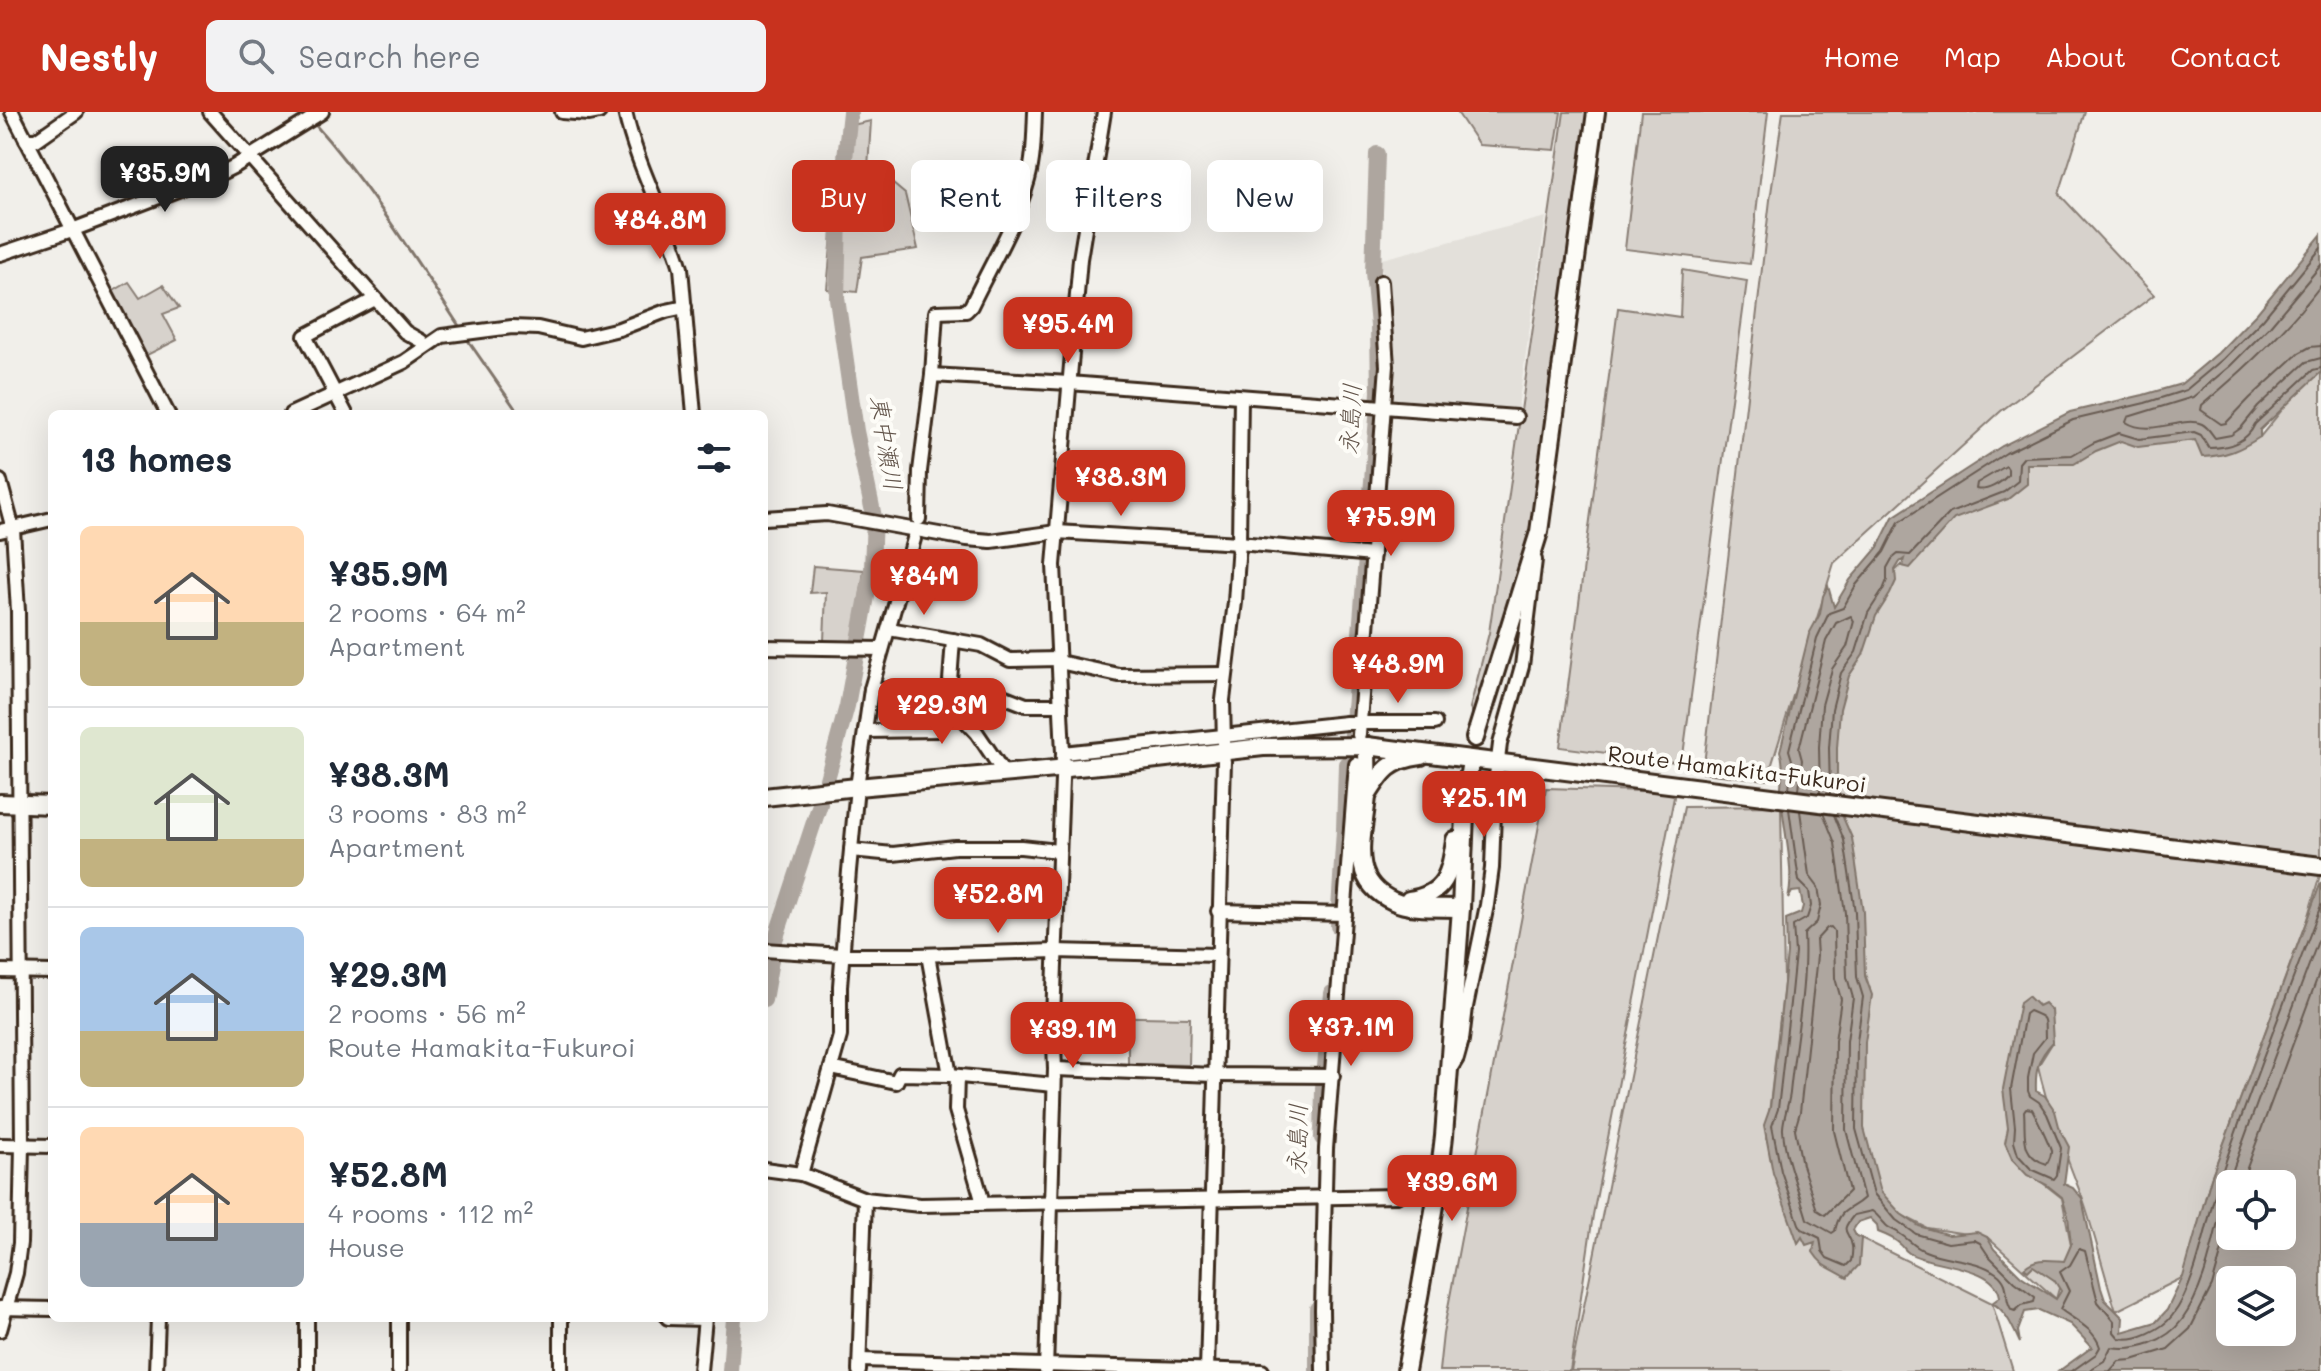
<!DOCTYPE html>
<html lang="en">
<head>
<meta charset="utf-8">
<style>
  body { margin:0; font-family:Mali,"Klee One",sans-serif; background:#f2f2f3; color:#1f2937; height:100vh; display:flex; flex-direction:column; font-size:30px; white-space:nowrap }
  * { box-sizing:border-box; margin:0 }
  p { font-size:26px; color:#747a83 }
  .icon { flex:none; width:44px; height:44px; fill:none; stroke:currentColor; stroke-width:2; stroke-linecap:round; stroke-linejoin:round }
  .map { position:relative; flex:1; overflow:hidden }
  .details { position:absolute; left:48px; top:298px; width:720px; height:912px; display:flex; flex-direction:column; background:#fff; border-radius:12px; box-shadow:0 8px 32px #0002 }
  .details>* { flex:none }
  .banner { position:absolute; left:792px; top:48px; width:760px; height:72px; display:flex; gap:16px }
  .buttons { position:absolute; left:2216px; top:1058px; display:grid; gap:16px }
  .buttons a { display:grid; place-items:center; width:80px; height:80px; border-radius:12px; background:#fff; box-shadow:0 8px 32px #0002; font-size:40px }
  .price { position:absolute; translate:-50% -68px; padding:0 18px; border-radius:16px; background:#c8321e; color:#fff; font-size:26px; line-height:52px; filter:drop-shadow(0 2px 4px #0008) }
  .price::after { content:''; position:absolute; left:50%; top:48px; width:24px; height:18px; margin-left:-12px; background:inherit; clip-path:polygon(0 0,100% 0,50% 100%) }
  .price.active { background:#222; color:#fff }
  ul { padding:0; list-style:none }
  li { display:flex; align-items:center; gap:24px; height:200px; padding:0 32px }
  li+li { border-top:2px solid #e0e1e3 }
  li span { display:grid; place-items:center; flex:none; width:224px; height:160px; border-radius:12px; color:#555 }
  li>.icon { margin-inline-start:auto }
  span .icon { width:96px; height:96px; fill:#fffc; stroke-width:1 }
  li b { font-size:34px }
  h2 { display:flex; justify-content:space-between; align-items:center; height:96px; padding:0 32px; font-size:34px }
  .chip { padding:0 28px; border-radius:12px; background:#fff; box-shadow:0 8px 32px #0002; font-size:28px; line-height:72px }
  .chip.active { background:#c8321e; color:#fff }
  header { display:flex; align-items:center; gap:48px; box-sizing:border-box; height:112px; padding:0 40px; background:#c8321e; color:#fff }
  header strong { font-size:38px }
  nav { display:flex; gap:44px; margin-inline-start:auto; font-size:28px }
  .search { width:560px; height:72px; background:#f2f2f3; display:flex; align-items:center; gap:20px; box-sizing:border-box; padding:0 28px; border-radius:12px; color:#747a83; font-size:30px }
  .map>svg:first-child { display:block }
  .built { fill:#e3e0da }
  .green { fill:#d7d2cc; stroke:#897e75; stroke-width:2 }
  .water { fill:#aea69f; stroke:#80746b; stroke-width:2; fill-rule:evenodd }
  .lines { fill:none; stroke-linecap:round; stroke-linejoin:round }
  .shore { stroke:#695c52; stroke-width:2 }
  .stream { stroke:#80746b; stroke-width:3 }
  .river { stroke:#aea69f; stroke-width:16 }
  .minor-casing { stroke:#3b2a1e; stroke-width:18 }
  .major-casing { stroke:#3b2a1e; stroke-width:22 }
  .minor { stroke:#fdfcf7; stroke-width:12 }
  .major { stroke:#fdfcf7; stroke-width:16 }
  .labels { text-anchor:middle; stroke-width:8; stroke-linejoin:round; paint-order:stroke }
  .street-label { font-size:22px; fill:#3b2a1e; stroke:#fdfcf7 }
  .water-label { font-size:24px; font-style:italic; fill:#63554b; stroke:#fdfcf7 }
</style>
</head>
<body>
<header>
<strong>Nestly</strong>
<div class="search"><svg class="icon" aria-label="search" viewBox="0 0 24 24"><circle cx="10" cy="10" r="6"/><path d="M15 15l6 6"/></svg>Search here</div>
<nav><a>Home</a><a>Map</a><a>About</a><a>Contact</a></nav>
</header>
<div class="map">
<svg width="2321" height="1259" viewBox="0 0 2321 1259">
  <rect width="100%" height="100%" fill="#f1efea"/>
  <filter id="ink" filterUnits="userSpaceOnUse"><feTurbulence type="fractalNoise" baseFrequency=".0125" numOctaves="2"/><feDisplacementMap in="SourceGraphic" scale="16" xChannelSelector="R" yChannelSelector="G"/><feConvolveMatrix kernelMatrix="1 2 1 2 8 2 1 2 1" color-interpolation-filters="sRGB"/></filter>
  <g filter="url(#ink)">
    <path class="built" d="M1546,105L1517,302L1388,290L1392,249L1383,162L1378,148Z"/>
    <g class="green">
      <path d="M1457,0H1561L1555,38L1479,33Z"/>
      <path d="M1564,0H1592L1537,378L1522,455L1476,609L1470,596L1489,521Z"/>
      <path d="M1641,0H1768L1750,152L1625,137Z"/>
      <path d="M1783,0H2085L2059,82L2154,183L2001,299L1834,451L1767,668L1703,661L1770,88Z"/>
      <path d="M871,9L867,71H892L905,82L918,137L862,145L857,180L827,177L842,15Z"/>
      <path d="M1682,158L1747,169L1682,651L1560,635L1618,196L1680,205Z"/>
      <path d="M129,170L140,186L163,173L179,196L163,202L177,228L145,244L110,181Z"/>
      <path d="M2321,250V760L2307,807L2211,1066L2184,1165L2116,1199C2104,1162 2095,1122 2082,1085C2065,1041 2048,999 2038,954L2053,930L2038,894L2012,1047L2062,1086L2071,1133L2056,1187L1987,1125L1927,1116L1876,1090L1845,975L1870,877L1820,723L1829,586L1895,459L2016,350L2156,318L2260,325Z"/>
      <path d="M813,454L864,458L854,531L824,529L826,480L810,481Z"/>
      <path d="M1546,676L1675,680L1593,1103L1570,1259H1439L1443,1222Z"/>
      <path d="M1781,694L1784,871L1766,1027L1848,1165L1861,1126L1992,1191L2013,1259H1571L1684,695Z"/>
      <path d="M1089,904L1190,906L1189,953L1128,952V926L1062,924L1063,909L1088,910Z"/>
    </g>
    <path class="water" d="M2321,123V260L2260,318V325C2240,338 2226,344 2202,345L2195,328L2138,335L2121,329L2096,339L2074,352H2027V372L2008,387L1954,407L1910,456L1902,454L1904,447L1900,450L1895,458L1896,469L1890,482L1876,504L1863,543L1849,564L1840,597L1837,636V671L1842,703L1852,726L1863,800L1865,864L1872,883L1865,930L1864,1016L1881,1080L1901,1102L1919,1114L1949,1123L1977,1120L1987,1125L1994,1137L2021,1164L2056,1187L2061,1179L2054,1168L2033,1154L2028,1159L2024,1156C2035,1145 2049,1148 2064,1149L2071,1133L2068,1104L2062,1085L2047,1073L2027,1063L2012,1047L2005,1031L2008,1016L2003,977L2020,890L2028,884L2038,894L2044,891L2051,898L2053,930C2038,946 2035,957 2036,979L2045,984L2055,999L2060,1018L2069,1035L2064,1072L2073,1076L2082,1087L2101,1176L2105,1188L2123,1206L2122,1220L2156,1210L2167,1198L2183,1165L2211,1066L2321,770V1259H2059L2092,1235L2070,1212L2039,1198L2025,1200L2018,1219L2020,1231C2013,1216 2006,1198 1992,1191L2000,1185C1996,1152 1932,1155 1909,1141C1903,1137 1905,1136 1900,1132C1894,1126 1886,1123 1878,1120L1877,1113L1870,1106L1858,1110L1853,1118L1856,1124L1861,1126L1859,1153L1847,1166C1832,1156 1823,1156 1813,1140L1815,1130L1806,1133L1802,1125L1798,1131L1773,1061L1764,1013L1770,996L1782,891L1787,841L1786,807L1801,801L1803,794L1800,779L1792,780L1788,787C1796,756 1781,711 1781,677C1781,664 1785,652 1780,639L1809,522L1820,502L1823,484L1828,474L1834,495L1850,468L1878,435L1893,405L2002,334L2070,300L2143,283L2181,272L2218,241L2257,201ZM2230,1072H2282V1124H2230ZM2230,1168H2282V1220H2230Z"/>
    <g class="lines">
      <g class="shore">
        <path d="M2321,153L2270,214L2230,254L2193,285L2128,305L2126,310C2151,326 2183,303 2202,312C2208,315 2211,321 2215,326L2231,323L2241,316L2258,295L2306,250L2321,246"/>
        <path d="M2321,173C2287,218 2245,257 2202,293L2201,298L2221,312L2226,311L2250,286L2299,241L2310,235L2321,234"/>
        <path d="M2006,354L2008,357V363C2001,371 1987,380 1976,377L1977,371Z"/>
        <path d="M1789,677L1792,648L1789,638L1817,526L1829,501L1843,496L1856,473L1884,440L1899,410L2006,341L2073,308L2145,291L2186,278L2223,247L2263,207L2321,136"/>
        <path d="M1799,678L1802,648L1799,637L1826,529L1836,511L1851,504L1854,509L1847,535L1832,557L1822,593L1819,635L1820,681"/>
        <path d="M1830,682L1829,636L1832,597L1841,561L1856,540L1868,501L1883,478L1887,468V456L1892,447L1898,442L1910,443L1950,401L2004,380L2018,369L2019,351L2024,345L2072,343L2093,331L2119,321L2139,327L2194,320L2201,323L2209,336C2228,336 2247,330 2255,312L2313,258L2321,256"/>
        <path d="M1789,697L1799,769L1809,779L1811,794L1807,806L1793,814L1795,841L1790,891L1778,997L1772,1014L1781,1059L1799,1112L1802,1117L1820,1126L1822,1139L1827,1146L1846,1154L1851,1149C1852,1144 1853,1139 1852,1134C1849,1117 1838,1122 1854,1103L1872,1099C1879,1104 1880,1107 1885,1112C1888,1117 1896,1118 1900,1122C1910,1128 1914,1135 1925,1139C1948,1149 1975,1146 1996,1161C2013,1173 2002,1187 2012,1198L2015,1199L2022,1193L2034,1190L2035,1185L2015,1170L1988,1143L1980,1131L1974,1128L1948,1131L1916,1122L1896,1108L1874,1082L1856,1017L1857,929L1863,885L1857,865L1855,800L1844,728L1834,703"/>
        <path d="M1800,699L1809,763L1818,775L1821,793L1817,810L1804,822C1807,874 1795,929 1790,981C1789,991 1782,1010 1783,1018C1785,1048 1799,1078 1807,1107L1832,1121L1835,1119C1840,1094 1851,1099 1864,1086L1846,1018L1847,929L1853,886L1847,865L1845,801L1835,731L1823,701"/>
        <path d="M1831,815L1834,819L1835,866L1841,887L1835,929L1834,1019L1849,1079L1825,1103L1817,1098L1802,1053L1795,1017L1800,1000L1817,844L1816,828L1827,816Z"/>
        <path d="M2029,899C2048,907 2044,904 2045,926L2033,941L2028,966V979L2030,984L2039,990L2047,1002L2061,1036L2057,1063L2054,1067L2031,1057L2018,1043L2014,1030L2015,1015L2011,977L2025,902Z"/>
        <path d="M2026,996L2032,997C2036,1004 2049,1031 2051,1038C2052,1044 2049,1047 2047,1052C2019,1044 2026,1022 2024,999Z"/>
        <path d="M2241,1072L2321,856"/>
        <path d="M2072,1259L2096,1242L2100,1235C2094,1216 2074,1208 2060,1197L2069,1179L2060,1160L2070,1153L2079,1137L2085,1139L2098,1190L2114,1209V1220L2119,1226C2136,1230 2162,1217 2172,1204C2198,1171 2206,1107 2220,1066C2251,974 2287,884 2321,793"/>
        <path d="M2088,1259L2104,1249L2111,1235C2136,1239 2166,1230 2182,1208C2210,1169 2214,1114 2229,1069C2258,986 2290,904 2321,821"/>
        <path d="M2110,1259L2119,1249L2132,1248L2168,1237L2190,1217L2212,1174L2230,1109"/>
      </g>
      <g class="stream">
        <path d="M312,9C369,73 414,145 461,217"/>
        <path d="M467,227L519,302"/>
      </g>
      <g class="river">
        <path d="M1352,623L1379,280L1378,214L1373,160L1377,42"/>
        <path d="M827,667L847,594L872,457L874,405L856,319L837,186L839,102L850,0"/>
        <path d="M1338,814L1344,718L1346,652"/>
        <path d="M764,888L774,831L820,692"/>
        <path d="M1322,1026L1323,976L1332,881"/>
        <path d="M1317,1197V1259"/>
        <path d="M730,1259L734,1206"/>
      </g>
      <defs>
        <g id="minor">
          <path d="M12,0L168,302"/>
          <path d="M210,0L405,220L421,229L425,234"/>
          <path d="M562,0L589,2L599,0"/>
          <path d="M625,0C637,55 665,102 681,156L694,302"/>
          <path d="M26,28H36L76,0"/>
          <path d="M0,142L72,118L217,63L235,54L322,0"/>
          <path d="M932,263L936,200L966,199L971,194C990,154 1016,112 1028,68C1034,46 1034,23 1035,0"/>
          <path d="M1384,295L1516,305"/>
          <path d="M291,302L404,250L442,224L512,215L538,216L581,226L619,217L666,199L685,195"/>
          <path d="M346,302L305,224L375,187"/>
          <path d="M0,369L13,417L18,499L22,1033L20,1131L16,1161L0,1218"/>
          <path d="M764,406L827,402L967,427L991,429L1057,420L1239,431L1373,443"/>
          <path d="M919,407L920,359L932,263L1069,271L1383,295"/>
          <path d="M0,419L52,407"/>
          <path d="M889,517L981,533L1010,548L1059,547"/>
          <path d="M764,535L882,537"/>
          <path d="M1059,550L1119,563L1225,562"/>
          <path d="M871,577L949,582L995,581L1026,593H1061"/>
          <path d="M949,582L953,528"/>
          <path d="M865,619L936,618L945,601L961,604L977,621L1004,661"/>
          <path d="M1359,623L1387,254L1381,170"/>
          <path d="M1224,631L1223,588L1235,490L1239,431L1241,285"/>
          <path d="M1063,641L1346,611H1435"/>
          <path d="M851,738L893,742L955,735H1021L1058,739"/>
          <path d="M1218,799L1345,802"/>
          <path d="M764,838L842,843H917L1055,839L1217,843"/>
          <path d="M928,843L950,963"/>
          <path d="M0,859L52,860"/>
          <path d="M831,956L896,970L900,962L950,963L1054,973"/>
          <path d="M1451,956L1457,946L1462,928L1466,895L1487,793L1492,756L1495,672L1500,632L1522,554L1535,448"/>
          <path d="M1055,957L1215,963L1333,964"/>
          <path d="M957,964L956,998L983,1091"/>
          <path d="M0,1033L52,1034"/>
          <path d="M764,1057L801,1062L865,1087L920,1093L1397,1084"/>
          <path d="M801,1062L840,924V874L849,759L857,675L871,577L914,427"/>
          <path d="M0,1196L52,1197"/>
          <path d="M668,1206L704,1207"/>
          <path d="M860,1248L1262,1259"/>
          <path d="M156,1259L158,1206"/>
          <path d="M307,1259V1206"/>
          <path d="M399,1259V1206"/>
          <path d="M561,1259V1206"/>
          <path d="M700,1259L705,1206"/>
          <path d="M859,1259L865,1087"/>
          <path d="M1046,1259L1055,957L1053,906L1063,641L1054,453L1080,147L1104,0"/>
          <path d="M1207,1259L1224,649"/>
          <path d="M1323,1259L1322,1198L1326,1037L1356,652"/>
        </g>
        <g id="major">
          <path d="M1475,626L1539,420L1596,0"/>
          <path d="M1367,634C1367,650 1368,667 1367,684C1364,723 1346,768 1393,789C1412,798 1441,795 1461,796"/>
          <path d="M1367,684C1383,658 1390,648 1421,644"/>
          <path d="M764,685L857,675L1122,651L1263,635L1367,634L2321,754"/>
          <path d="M0,691L52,693"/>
          <path d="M1409,788C1447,782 1450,760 1455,728"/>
          <path d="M1406,1259L1438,1076L1444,1024L1461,796L1466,679L1470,655"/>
        </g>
      </defs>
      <use href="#minor" class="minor-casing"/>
      <use href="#major" class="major-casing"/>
      <use href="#minor" class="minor"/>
      <use href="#major" class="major"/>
    </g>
  </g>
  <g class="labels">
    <g class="street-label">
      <text transform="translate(1737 657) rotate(7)" y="8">Route Hamakita-Fukuroi</text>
    </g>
    <g class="water-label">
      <text transform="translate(1351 307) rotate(-87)" y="8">永島川</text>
      <text transform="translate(886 331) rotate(81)" y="8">東中瀬川</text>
      <text transform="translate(1298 1027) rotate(-89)" y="8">永島川</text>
    </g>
  </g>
</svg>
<div class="buttons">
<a><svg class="icon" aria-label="locate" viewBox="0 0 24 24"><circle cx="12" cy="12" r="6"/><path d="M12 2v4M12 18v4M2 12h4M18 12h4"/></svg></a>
<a><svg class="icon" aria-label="layers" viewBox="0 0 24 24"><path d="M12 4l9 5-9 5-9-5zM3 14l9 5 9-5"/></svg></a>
</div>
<b class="price active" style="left:165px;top:102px">¥35.9M</b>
<b class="price" style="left:660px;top:149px">¥84.8M</b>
<b class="price" style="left:1068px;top:253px">¥95.4M</b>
<b class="price" style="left:1121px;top:406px">¥38.3M</b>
<b class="price" style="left:1391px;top:446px">¥75.9M</b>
<b class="price" style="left:924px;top:505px">¥84M</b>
<b class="price" style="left:1398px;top:593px">¥48.9M</b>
<b class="price" style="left:942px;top:634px">¥29.3M</b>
<b class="price" style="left:1484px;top:727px">¥25.1M</b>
<b class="price" style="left:998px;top:823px">¥52.8M</b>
<b class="price" style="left:1351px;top:956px">¥37.1M</b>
<b class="price" style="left:1073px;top:958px">¥39.1M</b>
<b class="price" style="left:1452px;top:1111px">¥39.6M</b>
<div class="banner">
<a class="chip active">Buy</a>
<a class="chip">Rent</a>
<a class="chip">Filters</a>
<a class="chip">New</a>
</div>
<section class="details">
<h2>13 homes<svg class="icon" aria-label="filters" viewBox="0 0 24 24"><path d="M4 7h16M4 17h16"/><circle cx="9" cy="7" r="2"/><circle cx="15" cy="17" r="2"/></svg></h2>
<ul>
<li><span style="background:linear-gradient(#ffd9b3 60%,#c2b280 0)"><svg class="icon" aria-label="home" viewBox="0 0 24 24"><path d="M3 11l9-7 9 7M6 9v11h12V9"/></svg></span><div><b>¥35.9M</b><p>2 rooms · 64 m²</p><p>Apartment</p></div></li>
<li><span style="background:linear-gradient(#dfe7d0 70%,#c2b280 0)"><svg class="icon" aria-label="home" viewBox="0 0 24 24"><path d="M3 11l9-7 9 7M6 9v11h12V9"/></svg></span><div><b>¥38.3M</b><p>3 rooms · 83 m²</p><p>Apartment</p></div></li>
<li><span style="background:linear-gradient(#a9c7e8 65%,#c2b280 0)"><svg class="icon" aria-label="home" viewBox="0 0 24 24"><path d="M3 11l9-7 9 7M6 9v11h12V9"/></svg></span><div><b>¥29.3M</b><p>2 rooms · 56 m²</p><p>Route Hamakita-Fukuroi</p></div></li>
<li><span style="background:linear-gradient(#ffd9b3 60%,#9aa5b1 0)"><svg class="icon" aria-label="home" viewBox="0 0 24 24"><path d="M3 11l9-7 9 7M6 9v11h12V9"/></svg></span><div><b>¥52.8M</b><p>4 rooms · 112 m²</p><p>House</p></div></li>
</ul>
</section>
</div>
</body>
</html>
